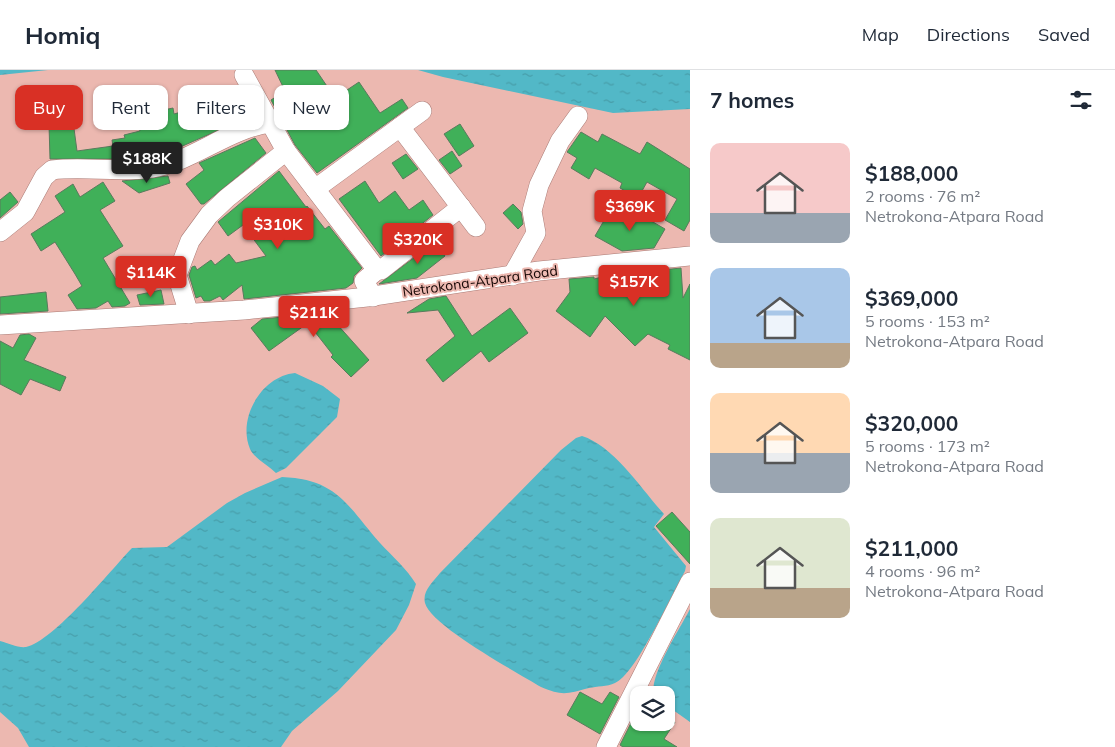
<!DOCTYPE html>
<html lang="en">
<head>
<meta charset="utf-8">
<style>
  body { margin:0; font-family:Mulish,sans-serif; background:#f2f2f3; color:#1f2937; height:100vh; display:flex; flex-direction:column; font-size:19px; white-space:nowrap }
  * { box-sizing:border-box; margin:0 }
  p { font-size:16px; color:#747a83 }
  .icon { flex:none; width:28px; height:28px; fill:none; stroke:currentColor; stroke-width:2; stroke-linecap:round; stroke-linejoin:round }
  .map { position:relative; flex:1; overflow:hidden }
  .details { display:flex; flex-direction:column; background:#fff; width:425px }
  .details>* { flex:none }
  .top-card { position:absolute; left:15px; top:15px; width:475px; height:45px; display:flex; gap:10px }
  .buttons { position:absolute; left:630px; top:616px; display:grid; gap:10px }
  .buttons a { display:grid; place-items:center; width:45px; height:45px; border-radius:10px; background:#fff; box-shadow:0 1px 4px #0004; font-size:25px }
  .price { position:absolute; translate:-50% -42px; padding:0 11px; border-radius:5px; background:#d93025; color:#fff; font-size:16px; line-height:32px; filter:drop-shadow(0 1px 2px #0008) }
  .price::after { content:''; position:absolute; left:50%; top:30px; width:15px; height:11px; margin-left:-8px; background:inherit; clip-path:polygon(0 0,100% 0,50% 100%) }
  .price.current { background:#222; color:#fff }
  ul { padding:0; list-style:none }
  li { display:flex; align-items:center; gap:15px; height:125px; padding:0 20px }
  li span { display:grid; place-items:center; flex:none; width:140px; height:100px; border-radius:10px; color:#555 }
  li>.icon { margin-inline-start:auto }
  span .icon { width:60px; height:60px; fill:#fffc; stroke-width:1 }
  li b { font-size:21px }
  h2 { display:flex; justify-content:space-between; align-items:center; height:60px; padding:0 20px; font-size:21px }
  .tag { padding:0 18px; border-radius:10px; background:#fff; box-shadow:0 1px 4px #0004; font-size:18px; line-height:45px }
  .tag.current { background:#d93025; color:#fff }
  header { display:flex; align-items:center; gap:30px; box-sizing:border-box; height:70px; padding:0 25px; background:#fff; border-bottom:1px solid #e0e1e3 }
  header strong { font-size:24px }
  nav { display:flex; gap:28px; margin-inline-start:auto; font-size:18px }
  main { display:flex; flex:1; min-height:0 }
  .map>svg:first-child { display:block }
  .water { fill:url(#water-ripples) }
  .building { fill:#40b059; stroke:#597b5d }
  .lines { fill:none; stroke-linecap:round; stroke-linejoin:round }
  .minor-casing { stroke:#aa7a74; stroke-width:20 }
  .minor { stroke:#fff; stroke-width:19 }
  .labels { text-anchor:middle; stroke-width:4; stroke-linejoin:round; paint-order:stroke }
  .street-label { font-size:14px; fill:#170705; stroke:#ecb8b0 }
</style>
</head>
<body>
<header>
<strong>Homiq</strong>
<nav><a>Map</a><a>Directions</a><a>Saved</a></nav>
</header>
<main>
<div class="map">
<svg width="690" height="677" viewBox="0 0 690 677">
  <defs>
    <pattern id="water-ripples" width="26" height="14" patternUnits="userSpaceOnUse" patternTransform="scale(1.25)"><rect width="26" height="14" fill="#52b8c7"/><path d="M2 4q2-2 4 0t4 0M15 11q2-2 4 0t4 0" fill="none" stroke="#479da9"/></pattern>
  </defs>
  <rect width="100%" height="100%" fill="#ecb8b0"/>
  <g class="water">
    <path d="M0,0H48L0,5Z"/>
    <path d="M418,0H690V39L613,43L443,7Z"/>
    <path d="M295,303L323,316L340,329L337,347L286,398L276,403C269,396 254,388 250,379C237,348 262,306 295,303Z"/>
    <path d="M582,366C614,376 642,420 664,444L654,457L686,496L685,501C673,522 635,606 615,613C607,617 597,616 589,618C567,624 562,626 541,617C518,603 431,556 425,533C422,521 433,512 440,503L561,380L576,368Z"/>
    <path d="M282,407C338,409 348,437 380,473C393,487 406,498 416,514L409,535L396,560L338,621L292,661L281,677H29L18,658L0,642V571C8,573 18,578 26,577C54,571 110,501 132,478L167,477L227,433L245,423Z"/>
    <path d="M690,539V652L666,635V625H655C646,611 682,555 690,539Z"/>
  </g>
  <g class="building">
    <path d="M275,0H316L335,28L359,12L380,43L402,29L408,38L317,103L295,75L271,30L285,21Z"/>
    <path d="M238,18L253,45L178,78L142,88L145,86L124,89H50L49,54L73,51L77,81L113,76L112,70L125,68L124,65L140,61L136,43L158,38L159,41L173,38L174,44L192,39L193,42Z"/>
    <path d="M460,54L474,76L459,86L444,64Z"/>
    <path d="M581,62L598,72L602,64L640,84L647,72L690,99V150L684,161L665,150L677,129L647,112L638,128L620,118L622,113L595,98L589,109L571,98L577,88L567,82Z"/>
    <path d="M255,68L266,83L204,134H201L186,114L204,100L199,93Z"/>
    <path d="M452,81L462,96L450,104L439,90Z"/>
    <path d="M406,84L418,99L403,109L392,93Z"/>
    <path d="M279,101L306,137L307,136L325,159L329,156L362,198L354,206L353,213L346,218L244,229L242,215L223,230L220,226L210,231H204L201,226L196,228L189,205L192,197L195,196L197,200L211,190L215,195L229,184L236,193L266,186L243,155L228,166L218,152Z"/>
    <path d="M168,106L170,113L139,123L122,111Z"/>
    <path d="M365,111L379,133L395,121L409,140L423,130L433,145L381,186L339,129Z"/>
    <path d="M103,112L115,131L100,140L123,176L103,188L130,233L125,236L112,237L108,231L96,238L77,239L68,225L82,216L75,204L55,172L41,181L31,164L65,142L55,126L73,114L80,127Z"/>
    <path d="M10,122L18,132L0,148V130Z"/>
    <path d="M513,134L521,142L523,154L518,159L503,143Z"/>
    <path d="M627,137L665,159L654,178L622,181L595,166L609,142L621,148Z"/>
    <path d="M435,172L445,186L417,208L379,214Z"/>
    <path d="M681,198L683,228L690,214V290L668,279L670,275L648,264L635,276L605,246L590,267L556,241L570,222L569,209L594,207V209L606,206Z"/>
    <path d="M161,220L164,234L140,235L137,225Z"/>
    <path d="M46,222L48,241L0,244V227Z"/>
    <path d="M446,226L472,266L510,238L528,263L489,292L481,281L443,312L426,290L455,266L438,240L407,243L429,229Z"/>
    <path d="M327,243L369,290L351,307L331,287L333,285L308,253L269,281L251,258L262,249Z"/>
    <path d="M29,264L36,268L24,290L66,307L60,321L30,309L21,325L0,314V271L13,278L20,265Z"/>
    <path d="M672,442L690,462V494L656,456Z"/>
    <path d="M580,622L602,634L610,622L619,627L600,664L567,645Z"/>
    <path d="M638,639L639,652H675L664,669L677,677H623L620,675Z"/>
  </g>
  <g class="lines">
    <defs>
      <g id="minor">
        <path d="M244,5L286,81L377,200L364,211L373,227"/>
        <path d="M400,57L476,157"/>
        <path d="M315,119L422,41"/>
        <path d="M0,162L25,142L44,107L52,100C85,96 119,103 152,98C194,91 227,59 270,53"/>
        <path d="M377,200H381L461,137"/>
        <path d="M512,206L536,163L532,141L539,115L560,71L578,46"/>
        <path d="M189,244L177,205L190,171L209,145L227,128L286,81"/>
        <path d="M0,255L244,240L367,227L539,201L690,186"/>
        <path d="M606,677L690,512"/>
      </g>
    </defs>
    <use href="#minor" class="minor-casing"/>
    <use href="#minor" class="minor"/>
  </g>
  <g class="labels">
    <g class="street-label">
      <text transform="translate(480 211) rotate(-8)" y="5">Netrokona-Atpara Road</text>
    </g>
  </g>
</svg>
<div class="buttons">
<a><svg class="icon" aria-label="layers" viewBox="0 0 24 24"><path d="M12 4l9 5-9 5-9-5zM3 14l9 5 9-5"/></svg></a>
</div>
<b class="price current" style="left:147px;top:114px">$188K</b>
<b class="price" style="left:630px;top:162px">$369K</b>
<b class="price" style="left:278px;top:180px">$310K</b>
<b class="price" style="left:418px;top:195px">$320K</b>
<b class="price" style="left:151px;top:228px">$114K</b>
<b class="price" style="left:634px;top:237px">$157K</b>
<b class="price" style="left:314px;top:268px">$211K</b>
<div class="top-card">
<a class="tag current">Buy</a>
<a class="tag">Rent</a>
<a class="tag">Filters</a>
<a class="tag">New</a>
</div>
</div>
<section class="details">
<h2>7 homes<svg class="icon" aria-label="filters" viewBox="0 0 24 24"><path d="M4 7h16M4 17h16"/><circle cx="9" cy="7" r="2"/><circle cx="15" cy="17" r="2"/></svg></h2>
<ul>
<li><span style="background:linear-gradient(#f6c9c9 70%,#9aa5b1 0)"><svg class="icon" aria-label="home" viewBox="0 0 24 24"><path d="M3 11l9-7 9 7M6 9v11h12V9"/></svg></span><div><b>$188,000</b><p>2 rooms · 76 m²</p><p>Netrokona-Atpara Road</p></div></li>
<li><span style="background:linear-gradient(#a9c7e8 75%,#b9a48a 0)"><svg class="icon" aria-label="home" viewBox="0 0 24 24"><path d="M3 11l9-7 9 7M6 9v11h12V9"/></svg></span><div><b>$369,000</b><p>5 rooms · 153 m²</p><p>Netrokona-Atpara Road</p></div></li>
<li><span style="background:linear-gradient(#ffd9b3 60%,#9aa5b1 0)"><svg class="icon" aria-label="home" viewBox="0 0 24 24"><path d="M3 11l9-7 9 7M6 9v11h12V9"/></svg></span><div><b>$320,000</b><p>5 rooms · 173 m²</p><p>Netrokona-Atpara Road</p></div></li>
<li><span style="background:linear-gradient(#dfe7d0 70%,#b9a48a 0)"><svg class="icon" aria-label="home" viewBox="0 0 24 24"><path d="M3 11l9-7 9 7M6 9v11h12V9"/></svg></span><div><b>$211,000</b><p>4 rooms · 96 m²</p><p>Netrokona-Atpara Road</p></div></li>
</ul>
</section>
</main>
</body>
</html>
